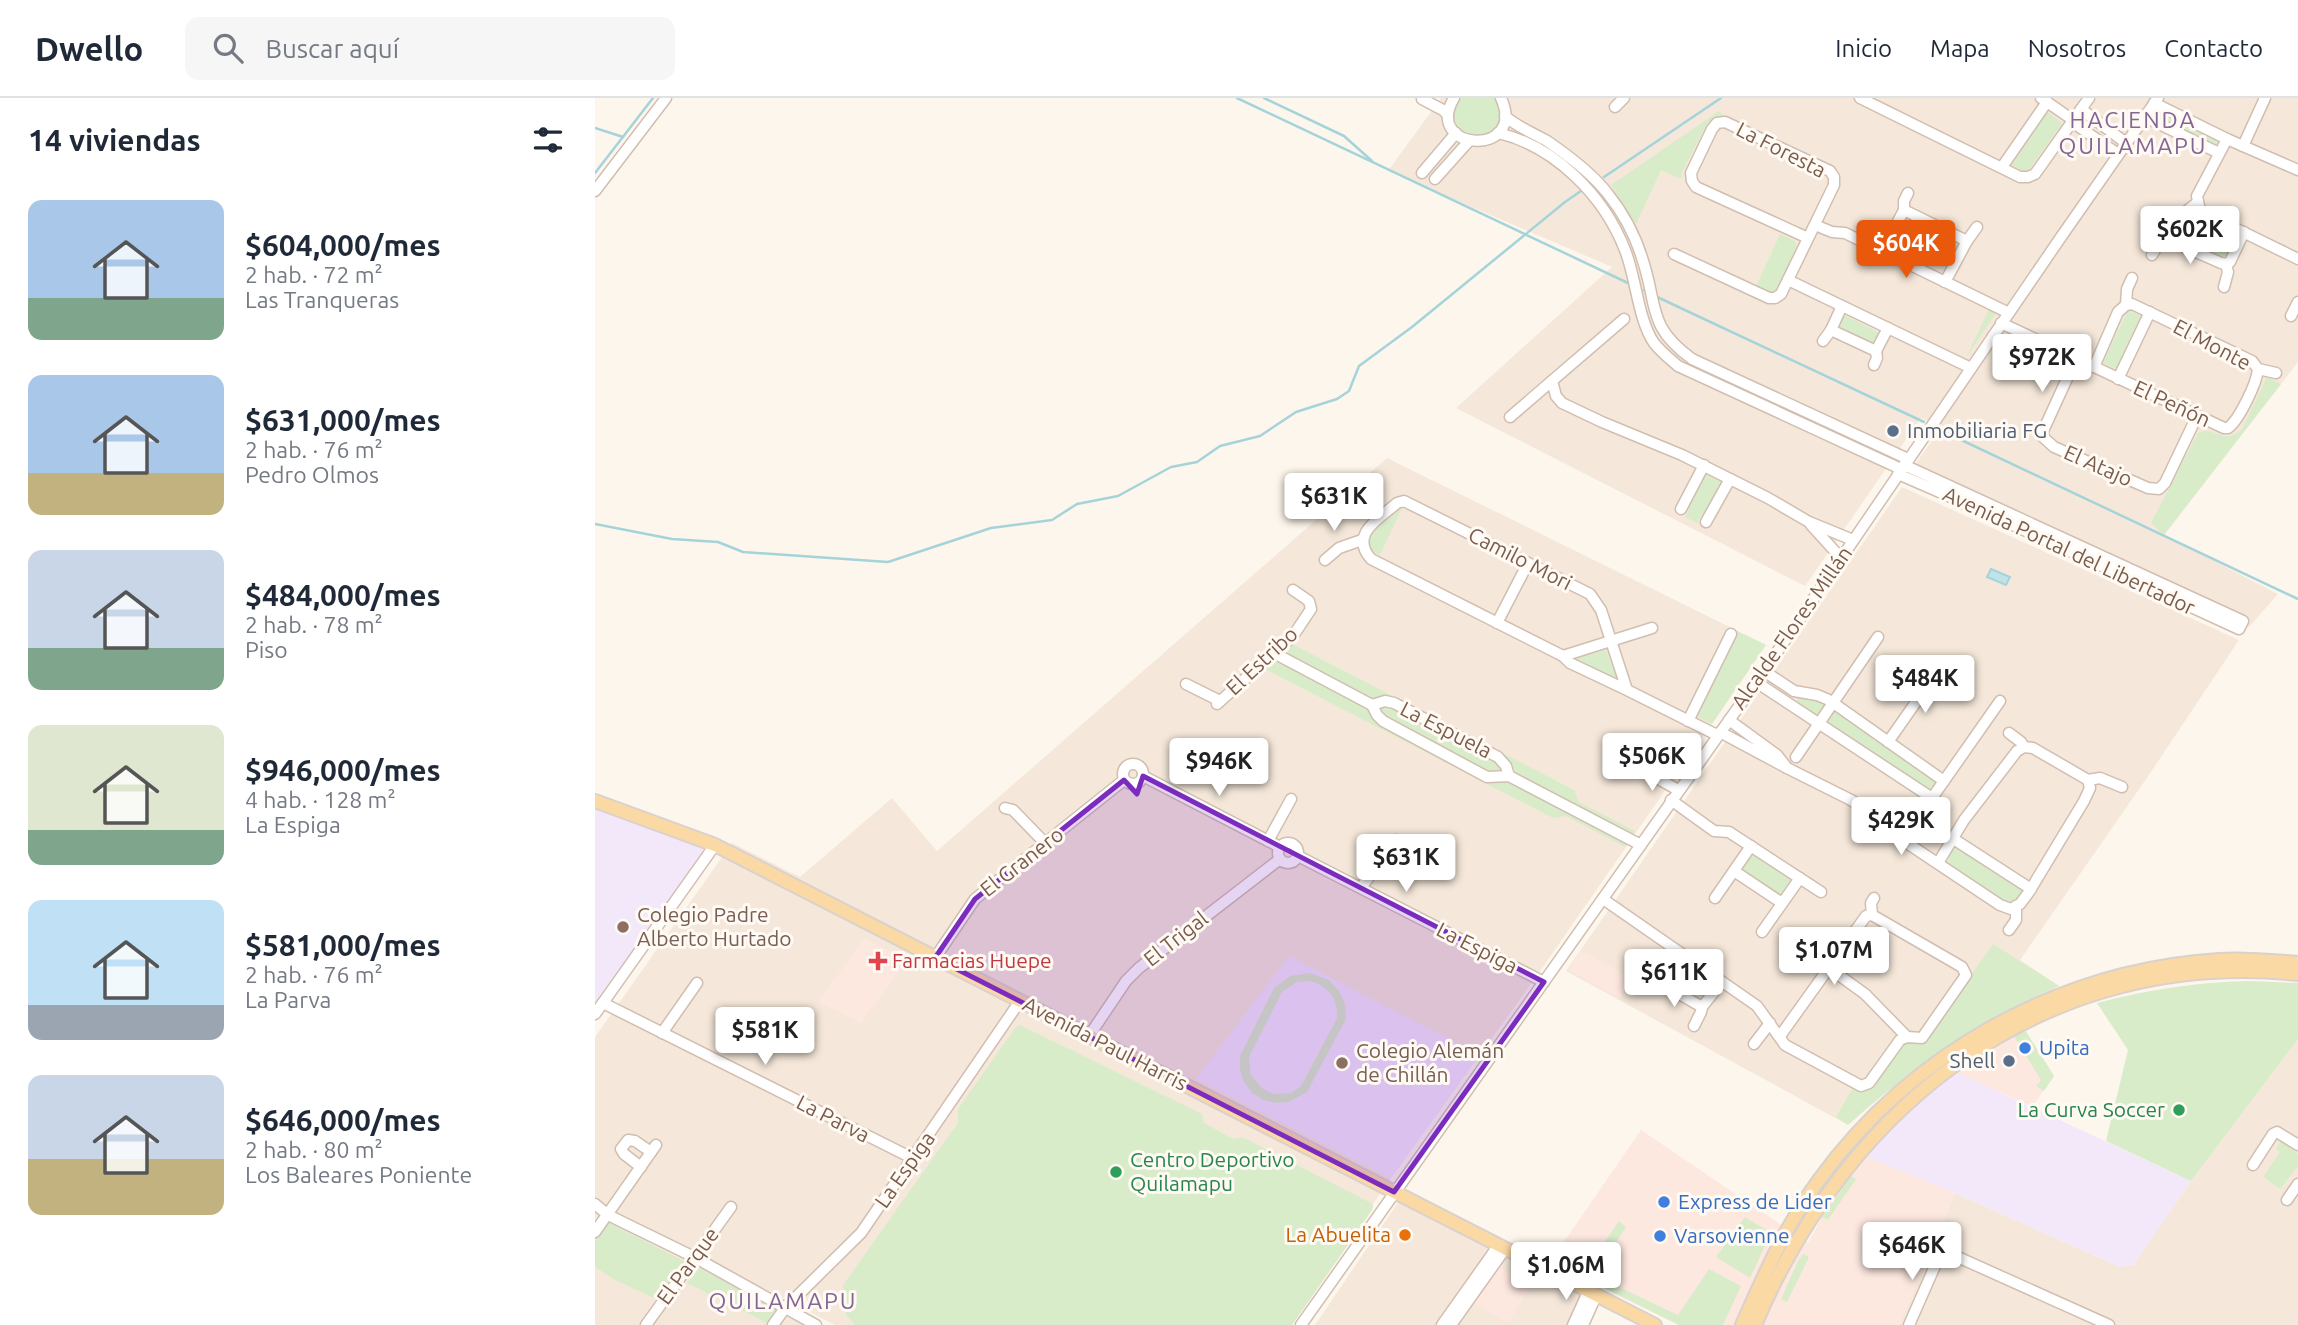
<!DOCTYPE html>
<html lang="es">
<head>
<meta charset="utf-8">
<style>
  body { margin:0; font-family:Ubuntu,sans-serif; background:#f6f6f7; color:#1f2937; height:100vh; display:flex; flex-direction:column; font-size:26px; white-space:nowrap }
  * { box-sizing:border-box; margin:0 }
  p { font-size:23px; color:#747a83 }
  .icon { flex:none; width:38px; height:38px; fill:none; stroke:currentColor; stroke-width:2; stroke-linecap:round; stroke-linejoin:round }
  .map { position:relative; flex:1; overflow:hidden }
  .sheet { display:flex; flex-direction:column; background:#fff; width:595px }
  .sheet>* { flex:none }
  .price { position:absolute; translate:-50% -60px; padding:0 16px; border-radius:7px; background:#fff; color:#222; font-size:23px; line-height:46px; filter:drop-shadow(0 2px 4px #0008) }
  .price::after { content:''; position:absolute; left:50%; top:42px; width:21px; height:16px; margin-left:-10px; background:inherit; clip-path:polygon(0 0,100% 0,50% 100%) }
  .price.current { background:#ea580c; color:#fff }
  ul { padding:0; list-style:none }
  li { display:flex; align-items:center; gap:21px; height:175px; padding:0 28px }
  li span { display:grid; place-items:center; flex:none; width:196px; height:140px; border-radius:14px; color:#555 }
  li>.icon { margin-inline-start:auto }
  span .icon { width:84px; height:84px; fill:#fffc; stroke-width:1 }
  li b { font-size:30px }
  h2 { display:flex; justify-content:space-between; align-items:center; height:84px; padding:0 28px; font-size:30px }
  header { display:flex; align-items:center; gap:42px; box-sizing:border-box; height:98px; padding:0 35px; background:#fff; border-bottom:2px solid #e0e1e3 }
  header strong { font-size:33px }
  nav { display:flex; gap:38px; margin-inline-start:auto; font-size:24px }
  .search { width:490px; height:63px; background:#f6f6f7; display:flex; align-items:center; gap:18px; box-sizing:border-box; padding:0 24px; border-radius:14px; color:#747a83; font-size:26px }
  main { display:flex; flex:1; min-height:0 }
  .map>svg:first-child { display:block }
  .residential { fill:#f5e8da }
  .commercial { fill:#fde8e0 }
  .education { fill:#f3e8fa }
  .green { fill:#d8ecc9; fill-rule:evenodd }
  .water { fill:#bfe3e8; stroke:#a5d3da; stroke-width:2 }
  .lines { fill:none; stroke-linecap:round; stroke-linejoin:round }
  .stream { stroke:#a5d3da; stroke-width:2.5 }
  .minor-casing { stroke:#d1beb0; stroke-width:13 }
  .major-casing { stroke:#dad1cd; stroke-width:16 }
  .minor { stroke:#fff; stroke-width:10 }
  .major { stroke:#fbd9a5; stroke-width:12 }
  .marked { fill:#7b2cbf; fill-opacity:0.2; stroke:#7b2cbf; stroke-width:5; stroke-linejoin:round }
  .service-dot { fill:#5c6f8a; stroke:#fffaf3; stroke-width:2.5 }
  .education-dot { fill:#8d6e63; stroke:#fffaf3; stroke-width:2.5 }
  .health-dot { fill:#e0444e; stroke:#fffaf3; stroke-width:2.5 }
  .shop-dot { fill:#3f7fe0; stroke:#fffaf3; stroke-width:2.5 }
  .leisure-dot { fill:#2e9e5b; stroke:#fffaf3; stroke-width:2.5 }
  .food-dot { fill:#e8710a; stroke:#fffaf3; stroke-width:2.5 }
  .labels { text-anchor:middle; stroke-width:6; stroke-linejoin:round; paint-order:stroke }
  .street-label { font-size:21px; fill:#7a5c4d; stroke:#fffaf3 }
  .service-label { font-size:21px; fill:#4e5e75; stroke:#fffaf3; text-anchor:start }
  .education-label { font-size:21px; fill:#785e54; stroke:#fffaf3; text-anchor:start }
  .health-label { font-size:21px; fill:#be3a42; stroke:#fffaf3; text-anchor:start }
  .shop-label { font-size:21px; fill:#366cbe; stroke:#fffaf3; text-anchor:start }
  .leisure-label { font-size:21px; fill:#27864d; stroke:#fffaf3; text-anchor:end }
  .food-label { font-size:21px; fill:#c56008; stroke:#fffaf3; text-anchor:end }
  .neighbourhood-label { font-size:23px; letter-spacing:2px; fill:#846695; stroke:#fffaf3 }
</style>
</head>
<body>
<header>
<strong>Dwello</strong>
<div class="search"><svg class="icon" aria-label="search" viewBox="0 0 24 24"><circle cx="10" cy="10" r="6"/><path d="M15 15l6 6"/></svg>Buscar aquí</div>
<nav><a>Inicio</a><a>Mapa</a><a>Nosotros</a><a>Contacto</a></nav>
</header>
<main>
<section class="sheet">
<h2>14 viviendas<svg class="icon" aria-label="filters" viewBox="0 0 24 24"><path d="M4 7h16M4 17h16"/><circle cx="9" cy="7" r="2"/><circle cx="15" cy="17" r="2"/></svg></h2>
<ul>
<li><span style="background:linear-gradient(#a9c7e8 70%,#7fa58c 0)"><svg class="icon" aria-label="home" viewBox="0 0 24 24"><path d="M3 11l9-7 9 7M6 9v11h12V9"/></svg></span><div><b>$604,000/mes</b><p>2 hab. · 72 m²</p><p>Las Tranqueras</p></div></li>
<li><span style="background:linear-gradient(#a9c7e8 70%,#c2b280 0)"><svg class="icon" aria-label="home" viewBox="0 0 24 24"><path d="M3 11l9-7 9 7M6 9v11h12V9"/></svg></span><div><b>$631,000/mes</b><p>2 hab. · 76 m²</p><p>Pedro Olmos</p></div></li>
<li><span style="background:linear-gradient(#c9d6e8 70%,#7fa58c 0)"><svg class="icon" aria-label="home" viewBox="0 0 24 24"><path d="M3 11l9-7 9 7M6 9v11h12V9"/></svg></span><div><b>$484,000/mes</b><p>2 hab. · 78 m²</p><p>Piso</p></div></li>
<li><span style="background:linear-gradient(#dfe7d0 75%,#7fa58c 0)"><svg class="icon" aria-label="home" viewBox="0 0 24 24"><path d="M3 11l9-7 9 7M6 9v11h12V9"/></svg></span><div><b>$946,000/mes</b><p>4 hab. · 128 m²</p><p>La Espiga</p></div></li>
<li><span style="background:linear-gradient(#bfe0f5 75%,#9aa5b1 0)"><svg class="icon" aria-label="home" viewBox="0 0 24 24"><path d="M3 11l9-7 9 7M6 9v11h12V9"/></svg></span><div><b>$581,000/mes</b><p>2 hab. · 76 m²</p><p>La Parva</p></div></li>
<li><span style="background:linear-gradient(#c9d6e8 60%,#c2b280 0)"><svg class="icon" aria-label="home" viewBox="0 0 24 24"><path d="M3 11l9-7 9 7M6 9v11h12V9"/></svg></span><div><b>$646,000/mes</b><p>2 hab. · 80 m²</p><p>Los Baleares Poniente</p></div></li>
</ul>
</section>
<div class="map">
<svg width="1703" height="1227" viewBox="0 0 1703 1227">
  <rect width="100%" height="100%" fill="#fdf6ec"/>
  <g class="residential">
    <path d="M846,0H1703V264L1569,437L1683,496L1654,529L1472,447L1316,372L1346,330L1326,320L1210,488L861,310L1017,169L793,73Z"/>
    <path d="M792,360L1171,547L939,882L796,1080L778,1106L777,1112L697,1227H240L20,1114L0,1099V939L137,745L205,779L297,700L342,753Z"/>
    <path d="M1307,389L1644,542L1554,677L1425,862L1464,888L1417,910L1350,950L1300,986L1253,1027L971,873Z"/>
    <path d="M1703,941V1227H1304L1360,1095L1525,1169L1539,1166L1596,1083Z"/>
    <path d="M804,1103L987,1194L972,1227H720Z"/>
    <path d="M0,1108L222,1227H0Z"/>
  </g>
  <g class="commercial">
    <path d="M269,840L311,862L266,925L224,904Z"/>
    <path d="M985,852L1036,880L1025,900L974,872Z"/>
    <path d="M1430,932L1459,978L1437,1009L1361,974Z"/>
    <path d="M1046,1032L1213,1145L1227,1119L1270,1058L1360,1095L1304,1227H1084L955,1164Z"/>
    <path d="M902,1168L936,1188L913,1225L877,1204Z"/>
  </g>
  <g class="education">
    <path d="M0,711L112,752L0,906Z"/>
    <path d="M694,858L885,957L796,1080L601,981Z"/>
    <path d="M1361,974L1596,1083L1539,1166L1525,1169L1360,1095L1270,1058L1281,1045L1319,1010Z"/>
  </g>
  <g class="green">
    <path d="M862,0H903L907,25L895,39H869C858,26 854,16 862,0Z"/>
    <path d="M1124,13L1129,18L1119,20L1113,24L1087,74L1086,81L1066,72L1041,126L1016,87Z"/>
    <path d="M1452,14L1466,24V27L1433,73L1428,74L1417,67Z"/>
    <path d="M1560,14L1623,42L1621,47L1558,16Z"/>
    <path d="M1310,115L1369,144L1356,171L1296,142Z"/>
    <path d="M1597,115L1637,135L1639,141L1632,160H1625L1576,137L1589,121Z"/>
    <path d="M1185,136L1200,143L1202,149L1181,193L1175,194L1161,188Z"/>
    <path d="M1395,209L1403,212L1371,260Z"/>
    <path d="M1533,212L1548,219L1545,225L1542,226L1526,259L1528,260L1523,272L1508,265Z"/>
    <path d="M1249,217L1285,235L1279,248L1243,231Z"/>
    <path d="M1671,278L1686,286L1569,437L1556,425L1603,335C1619,326 1627,349 1647,331L1670,283Z"/>
    <path d="M1108,375L1128,385L1112,415L1106,417L1102,425L1090,419L1094,411L1092,405Z"/>
    <path d="M808,408L785,457L777,453L773,442L776,436Z"/>
    <path d="M1142,533L1171,547L1117,626L1099,617Z"/>
    <path d="M695,545L979,692L984,704L1040,733L1038,737L922,675L913,662L794,599L778,601L689,555Z"/>
    <path d="M1011,552L1024,586L976,562Z"/>
    <path d="M679,560L773,609L784,625L898,684H919L1033,744L1030,749L971,718L958,720L668,570Z"/>
    <path d="M1204,599L1225,602L1241,612L1341,684L1334,692L1200,605Z"/>
    <path d="M793,607L906,665L908,670L905,676H899L786,617L785,612L788,608Z"/>
    <path d="M1360,748L1426,790V798L1420,804H1411L1358,770L1353,764L1356,751Z"/>
    <path d="M1158,754L1196,781L1184,799L1145,773Z"/>
    <path d="M1398,846L1464,888C1386,923 1317,969 1253,1027L1241,1019L1257,991L1264,993L1275,991L1307,947L1315,943L1329,944Z"/>
    <path d="M1617,866H1664L1703,868V871C1512,852 1336,941 1225,1095C1196,1136 1176,1182 1156,1227H1152C1171,1189 1186,1149 1209,1113C1302,969 1446,881 1617,866Z"/>
    <path d="M1092,871L1118,888L1105,905L1079,889Z"/>
    <path d="M715,875L734,882L744,893L750,906L751,921L712,994L694,1004L681,1005L668,1002L657,995L649,984L645,972V958L679,890L695,878ZM714,883C733,887 743,901 742,920L706,988L696,995L678,996L667,990L656,977L654,959L687,894L702,884Z"/>
    <path d="M1654,883L1703,885V941L1596,1083L1511,1043L1533,952L1502,905C1552,892 1602,884 1654,883Z"/>
    <path d="M425,927L607,1016L609,1025L638,1041L647,1039L778,1106L777,1112L697,1227H260L251,1217L248,1187L363,1025V1011L420,930Z"/>
    <path d="M1430,932L1459,978L1449,993L1441,988L1446,982L1431,958L1440,952L1432,941L1424,946L1419,938Z"/>
    <path d="M1686,1043L1703,1056V1068L1685,1091L1668,1079L1685,1054L1681,1051Z"/>
    <path d="M1256,1078L1261,1081L1233,1122L1227,1119Z"/>
    <path d="M1150,1119L1176,1135L1155,1180L1121,1159Z"/>
    <path d="M1024,1123L1031,1129L999,1178L974,1165L975,1157L995,1165Z"/>
    <path d="M12,1124L91,1164L63,1202L22,1183L0,1169V1140Z"/>
    <path d="M1208,1156L1214,1159L1192,1204L1186,1201L1202,1165Z"/>
    <path d="M102,1169L184,1211L172,1225L92,1185Z"/>
    <path d="M1114,1171L1146,1188L1128,1227H1084L1009,1190L1013,1184L1083,1217Z"/>
  </g>
  <path class="water" d="M1396,471L1415,479L1411,487L1392,479Z"/>
  <g class="lines">
    <g class="stream">
      <path d="M642,0L1033,185"/>
      <path d="M669,0L749,38L777,63"/>
      <path d="M0,30L28,39"/>
      <path d="M0,75L58,0"/>
      <path d="M1009,79L1126,0"/>
      <path d="M1049,192L1050,193"/>
      <path d="M1060,198L1329,324"/>
      <path d="M1343,331L1703,501"/>
      <path d="M0,426L77,441L123,444L148,454L293,464L396,430L457,422L482,406L523,398L576,369L602,364L625,348L665,338L701,314L742,301L754,293L764,268L817,229L970,104L986,93"/>
    </g>
    <defs>
      <g id="minor">
        <path d="M859,0C827,54 933,60 906,0"/>
        <path d="M1265,0L1425,79H1433L1440,76L1494,0"/>
        <path d="M1446,0L1478,22"/>
        <path d="M827,1L848,12L853,17"/>
        <path d="M1559,5L1632,41L1703,72"/>
        <path d="M1020,9L1029,0"/>
        <path d="M1486,11L1531,45"/>
        <path d="M910,18C922,29 938,35 952,43C974,58 997,75 1013,96C1029,116 1041,139 1048,163C1063,209 1052,228 1097,261L1313,361"/>
        <path d="M1550,19L1624,55"/>
        <path d="M1477,24L1523,56"/>
        <path d="M903,35C960,48 1009,98 1030,152C1041,179 1043,222 1059,245C1065,253 1075,261 1083,268L1306,371"/>
        <path d="M1632,41L1602,98L1605,113L1703,161"/>
        <path d="M1648,48L1670,0"/>
        <path d="M1407,69L1452,4"/>
        <path d="M827,75L861,35"/>
        <path d="M840,81L874,43"/>
        <path d="M0,93L71,0"/>
        <path d="M1309,112V103L1313,95"/>
        <path d="M1220,127L1237,134L1250,135L1414,215"/>
        <path d="M1567,139L1626,165L1631,166"/>
        <path d="M1372,143L1382,129"/>
        <path d="M1287,153L1309,112L1372,143L1350,184"/>
        <path d="M1079,156L1174,200H1180L1186,196L1239,87V79L1235,73L1130,24L1122,25L1117,31L1096,75L1097,83L1101,89L1213,140"/>
        <path d="M1557,157L1576,125L1602,105"/>
        <path d="M1193,182L1376,270"/>
        <path d="M1629,189L1633,174L1631,166L1635,164L1649,134"/>
        <path d="M1531,207L1532,191L1537,180"/>
        <path d="M1247,208L1236,232L1281,253L1293,230"/>
        <path d="M1696,218L1703,204"/>
        <path d="M1406,225L1629,330H1633C1644,322 1662,285 1663,271"/>
        <path d="M1398,238L1475,274"/>
        <path d="M1228,243L1236,232"/>
        <path d="M1481,261L1448,333V339L1459,349L1553,390L1564,391L1570,385L1602,318"/>
        <path d="M1279,267L1282,260L1281,253"/>
        <path d="M1499,269L1523,214L1531,207L1537,206L1657,263L1663,271L1681,275"/>
        <path d="M1523,281L1555,214"/>
        <path d="M957,283L961,298L967,305L1007,324L1087,357L1173,400L1214,424L1258,442"/>
        <path d="M915,319L1029,221"/>
        <path d="M1303,376L1379,409L1644,531L1648,523L1309,367"/>
        <path d="M1086,411L1109,367"/>
        <path d="M1111,424L1135,381"/>
        <path d="M1216,427L1246,460"/>
        <path d="M730,462L744,450L767,442"/>
        <path d="M902,525L933,465"/>
        <path d="M679,555L777,607L782,617L788,623L892,679L914,678L1046,747"/>
        <path d="M968,558L1057,530"/>
        <path d="M1169,573L1199,593L1222,597L1234,602L1349,683"/>
        <path d="M1161,584L1337,700L1405,603"/>
        <path d="M591,586L625,603"/>
        <path d="M1032,592L975,565L968,558L776,461C754,436 784,421 802,405L809,403L995,496L1006,512L1032,592L1122,637"/>
        <path d="M622,606L698,538L716,511L714,503L698,492"/>
        <path d="M777,607L790,603L799,605L903,659L911,668L914,678"/>
        <path d="M1093,623L1136,536"/>
        <path d="M1125,634L1192,670L1182,657L1134,622"/>
        <path d="M1414,635L1426,644L1429,649"/>
        <path d="M1293,644L1342,574"/>
        <path d="M1201,659L1283,539"/>
        <circle cx="538" cy="676" r="10"/>
        <path d="M1192,670L1256,702L1283,720L1315,747L1405,807L1416,811L1421,808"/>
        <path d="M1046,671L1083,692"/>
        <path d="M548,678L685,749"/>
        <path d="M1493,682L1505,680L1527,689"/>
        <path d="M1076,702L1119,733L1134,734L1226,794"/>
        <path d="M410,710L418,712L450,745"/>
        <path d="M1357,740L1436,791"/>
        <path d="M673,743L696,701"/>
        <circle cx="693" cy="755" r="10"/>
        <path d="M703,758L949,884"/>
        <path d="M1343,765L1369,722L1422,653L1429,649L1438,650L1493,682L1495,690L1489,703L1434,794L1425,806L1421,808V822L1414,832"/>
        <path d="M1139,773L1187,805"/>
        <path d="M766,790L801,742"/>
        <path d="M1120,800L1156,748"/>
        <path d="M1008,801L1162,908L1190,947L1266,988L1274,985L1305,942L1312,939L1327,940L1371,877L1367,869L1277,817"/>
        <path d="M1277,817L1276,805L1279,800"/>
        <path d="M1167,834L1205,780"/>
        <path d="M340,860L380,801L529,682"/>
        <path d="M1096,862L1074,890L1107,909L1127,884"/>
        <path d="M1234,870L1270,896L1312,939"/>
        <path d="M8,905L319,1061"/>
        <path d="M0,916L120,747"/>
        <path d="M1099,928L1106,914L1107,909"/>
        <path d="M67,935L102,885"/>
        <path d="M494,938L531,883L544,870L685,761"/>
        <path d="M1185,938L1271,818L1277,817"/>
        <path d="M1159,946L1175,925"/>
        <path d="M1658,1067L1678,1036L1682,1034L1703,1047"/>
        <path d="M46,1069L29,1056L26,1051L33,1042L40,1043L56,1054"/>
        <path d="M1692,1102L1703,1086"/>
        <path d="M0,1106L13,1117L99,1159L221,1227"/>
        <path d="M0,1134L61,1047"/>
        <path d="M51,1227L136,1109"/>
        <path d="M178,1227L190,1210L266,1135L425,903"/>
        <path d="M706,1227L1169,573L1466,139L1563,0"/>
        <path d="M847,1227L903,1148"/>
        <path d="M856,1227L910,1151"/>
        <path d="M978,1227L993,1194"/>
        <path d="M988,1227L1001,1198"/>
        <path d="M1314,1227L1347,1152L1514,1227"/>
      </g>
      <g id="major">
        <path d="M0,703L120,747L1060,1227"/>
        <path d="M1147,1227C1169,1177 1191,1127 1224,1082C1317,954 1466,872 1624,862C1650,860 1677,863 1703,865"/>
        <path d="M1160,1227C1254,1003 1453,850 1703,876"/>
      </g>
    </defs>
    <use href="#minor" class="minor-casing"/>
    <use href="#major" class="major-casing"/>
    <use href="#minor" class="minor"/>
    <use href="#major" class="major"/>
  </g>
  <path class="marked" d="M548,678L949,884L799,1094L340,860L380,801L529,682L542,696Z"/>
  <g class="service-dot">
    <circle cx="1298" cy="333" r="7"/>
    <circle cx="1414" cy="963" r="7"/>
  </g>
  <g class="education-dot">
    <circle cx="28" cy="829" r="7"/>
    <circle cx="747" cy="965" r="7"/>
  </g>
  <path class="health-dot" d="M279.5 852.5h7v7h7v7h-7v7h-7v-7h-7v-7h7z"/>
  <g class="shop-dot">
    <circle cx="1430" cy="950" r="7"/>
    <circle cx="1069" cy="1104" r="7"/>
    <circle cx="1065" cy="1138" r="7"/>
  </g>
  <g class="leisure-dot">
    <circle cx="1584" cy="1012" r="7"/>
    <circle cx="521" cy="1074" r="7"/>
  </g>
  <circle class="food-dot" cx="810" cy="1137" r="7"/>
  <g class="labels">
    <g class="street-label">
      <text transform="translate(1186 52) rotate(27)" y="7">La Foresta</text>
      <text transform="translate(1617 247) rotate(28)" y="7">El Monte</text>
      <text transform="translate(1577 306) rotate(25)" y="7">El Peñón</text>
      <text transform="translate(1503 368) rotate(24)" y="7">El Atajo</text>
      <text transform="translate(1474 453) rotate(25)" y="7">Avenida Portal del Libertador</text>
      <text transform="translate(925 461) rotate(27)" y="7">Camilo Mori</text>
      <text transform="translate(1197 530) rotate(-55)" y="7">Alcalde Flores Millán</text>
      <text transform="translate(667 563) rotate(-43)" y="7">El Estribo</text>
      <text transform="translate(851 632) rotate(27)" y="7">La Espuela</text>
      <text transform="translate(427 764) rotate(-38)" y="7">El Granero</text>
      <text transform="translate(581 841) rotate(-38)" y="7">El Trigal</text>
      <text transform="translate(882 850) rotate(27)" y="7">La Espiga</text>
      <text transform="translate(510 946) rotate(27)" y="7">Avenida Paul Harris</text>
      <text transform="translate(238 1021) rotate(27)" y="7">La Parva</text>
      <text transform="translate(310 1072) rotate(-55)" y="7">La Espiga</text>
      <text transform="translate(93 1168) rotate(-54)" y="7">El Parque</text>
    </g>
    <g class="service-label">
      <text x="1312" y="340">Inmobiliaria FG</text>
      <text x="1400" y="970" text-anchor="end">Shell</text>
    </g>
    <g class="education-label">
      <text x="42" y="824">Colegio Padre<tspan x="42" dy="24">Alberto Hurtado</tspan></text>
      <text x="761" y="960">Colegio Alemán<tspan x="761" dy="24">de Chillán</tspan></text>
    </g>
    <g class="health-label">
      <text x="297" y="870">Farmacias Huepe</text>
    </g>
    <g class="shop-label">
      <text x="1444" y="957">Upita</text>
      <text x="1083" y="1111">Express de Lider</text>
      <text x="1079" y="1145">Varsovienne</text>
    </g>
    <g class="leisure-label">
      <text x="1570" y="1019">La Curva Soccer</text>
      <text x="535" y="1069" text-anchor="start">Centro Deportivo<tspan x="535" dy="24">Quilamapu</tspan></text>
    </g>
    <g class="food-label">
      <text x="796" y="1144">La Abuelita</text>
    </g>
    <g class="neighbourhood-label">
      <text x="1538" y="30">HACIENDA<tspan x="1538" dy="26">QUILAMAPU</tspan></text>
      <text x="188" y="1211">QUILAMAPU</text>
    </g>
  </g>
</svg>
<b class="price" style="left:1595px;top:168px">$602K</b>
<b class="price current" style="left:1311px;top:182px">$604K</b>
<b class="price" style="left:1447px;top:296px">$972K</b>
<b class="price" style="left:739px;top:435px">$631K</b>
<b class="price" style="left:1330px;top:617px">$484K</b>
<b class="price" style="left:1057px;top:695px">$506K</b>
<b class="price" style="left:624px;top:700px">$946K</b>
<b class="price" style="left:1306px;top:759px">$429K</b>
<b class="price" style="left:811px;top:796px">$631K</b>
<b class="price" style="left:1239px;top:889px">$1.07M</b>
<b class="price" style="left:1079px;top:911px">$611K</b>
<b class="price" style="left:170px;top:969px">$581K</b>
<b class="price" style="left:1317px;top:1184px">$646K</b>
<b class="price" style="left:971px;top:1204px">$1.06M</b>
</div>
</main>
</body>
</html>
